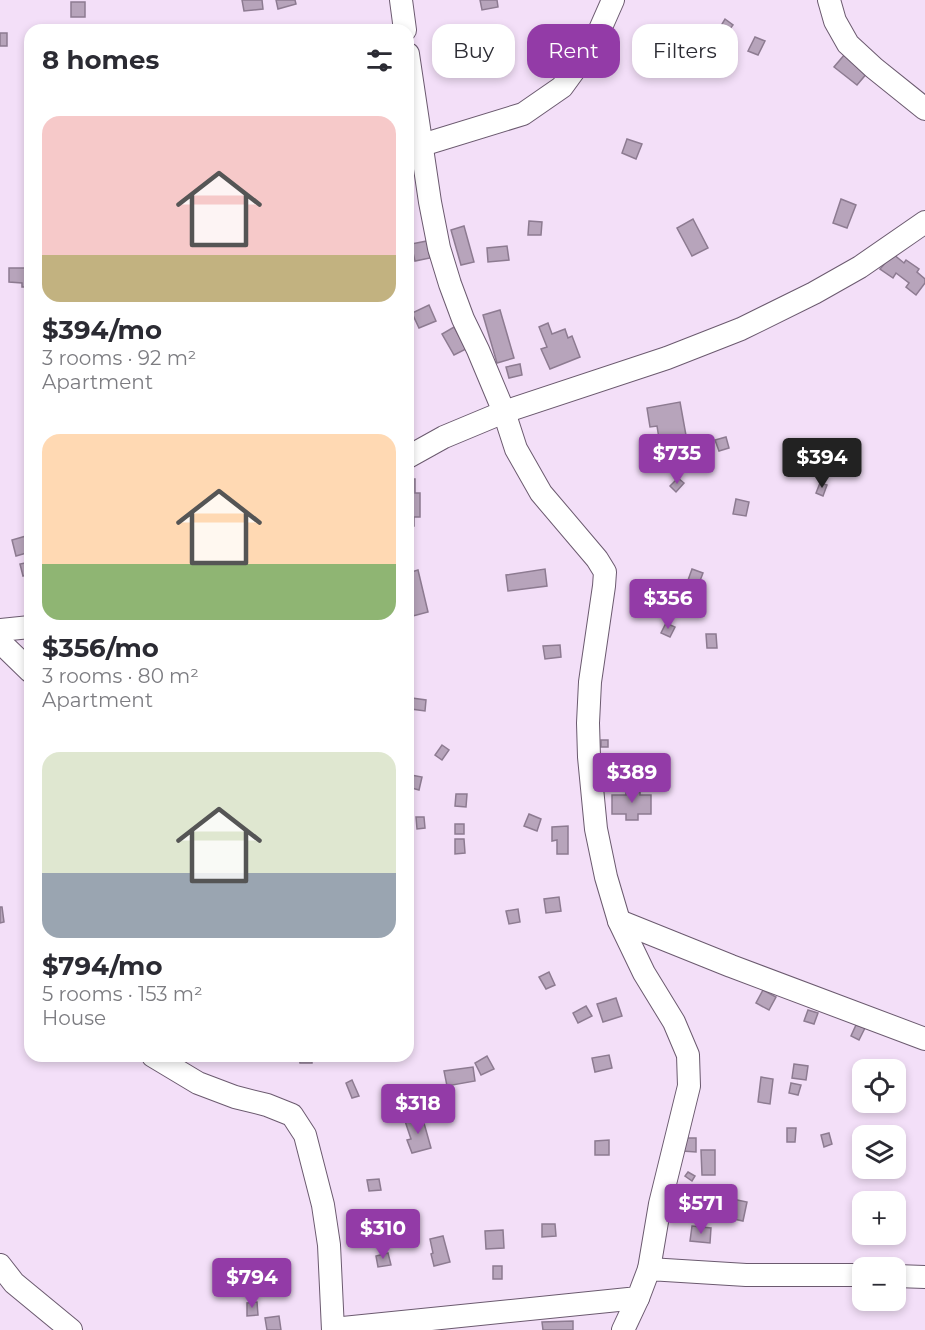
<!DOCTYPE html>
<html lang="en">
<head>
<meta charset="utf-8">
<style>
  body { margin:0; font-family:Montserrat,sans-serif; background:#f2f2f3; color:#2b2b33; height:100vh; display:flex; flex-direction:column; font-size:22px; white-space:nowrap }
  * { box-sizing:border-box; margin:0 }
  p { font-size:20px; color:#7c7c81 }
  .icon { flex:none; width:33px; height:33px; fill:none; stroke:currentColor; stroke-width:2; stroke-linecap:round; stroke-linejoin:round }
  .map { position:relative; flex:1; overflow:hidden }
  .drawer { position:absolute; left:24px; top:24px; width:390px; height:1038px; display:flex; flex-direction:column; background:#fff; border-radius:18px; box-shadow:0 3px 9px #0003 }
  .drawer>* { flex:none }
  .top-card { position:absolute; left:432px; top:24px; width:402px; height:54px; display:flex; gap:12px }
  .fabs { position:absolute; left:852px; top:1059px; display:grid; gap:12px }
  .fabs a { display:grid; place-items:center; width:54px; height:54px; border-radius:12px; background:#fff; box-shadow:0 3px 9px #0003; font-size:30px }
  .price { position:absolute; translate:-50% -51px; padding:0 14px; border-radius:6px; background:#933ba7; color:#fff; font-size:20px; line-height:39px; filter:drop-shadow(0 2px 3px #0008) }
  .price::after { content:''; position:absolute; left:50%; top:36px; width:18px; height:14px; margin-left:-9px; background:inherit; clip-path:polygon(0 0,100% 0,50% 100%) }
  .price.on { background:#222; color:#fff }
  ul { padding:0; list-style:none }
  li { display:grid; align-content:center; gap:12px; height:318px; padding:0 18px }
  li span { display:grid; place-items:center; height:186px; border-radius:18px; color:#555 }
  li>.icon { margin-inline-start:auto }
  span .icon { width:108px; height:108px; fill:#fffc; stroke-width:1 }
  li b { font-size:26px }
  h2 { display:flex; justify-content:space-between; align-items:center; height:72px; padding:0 18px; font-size:26px }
  .tag { padding:0 21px; border-radius:18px; background:#fff; box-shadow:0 3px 9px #0003; font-size:21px; line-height:54px }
  .tag.on { background:#933ba7; color:#fff }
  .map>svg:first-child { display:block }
  .building { fill:#b7a4bb; stroke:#8d7b91; stroke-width:1.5 }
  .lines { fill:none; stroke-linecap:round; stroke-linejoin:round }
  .street-casing { stroke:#6b5a6f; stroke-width:24 }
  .street { stroke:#fff; stroke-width:22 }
</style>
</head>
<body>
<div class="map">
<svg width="925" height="1330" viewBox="0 0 925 1330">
  <rect width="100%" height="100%" fill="#f3dff8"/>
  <g class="building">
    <path d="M242,0H262L263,9L244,11Z"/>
    <path d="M276,0H295L296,4L278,9Z"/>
    <path d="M480,0H497L498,7L482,10Z"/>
    <rect x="71" y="2" width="14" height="15"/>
    <path d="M725,19L733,25L726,34L719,29Z"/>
    <rect x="0" y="33" width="7" height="13"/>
    <path d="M755,37L765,41L758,55L748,51Z"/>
    <path d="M845,54L868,72L857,85L834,67Z"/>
    <path d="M627,139L642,144L636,159L622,153Z"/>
    <path d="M841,199L856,205L847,228L833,223Z"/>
    <path d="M693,219L708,248L692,256L677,228Z"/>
    <path d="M529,221L542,222L541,235H528Z"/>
    <path d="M464,226L474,262L461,265L451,230Z"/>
    <path d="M427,241L430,258L415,261L411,244Z"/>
    <path d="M507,246L509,260L488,262L487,248Z"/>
    <path d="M893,254L904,263L906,260L919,269L917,272L925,279V283L916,295L906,287L909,283L896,273L893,278L880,269Z"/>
    <path d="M9,268H26V273H30V287H22V283L9,282Z"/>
    <path d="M429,305L436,321L419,328L412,313Z"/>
    <path d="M500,310L514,358L497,363L483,315Z"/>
    <path d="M548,323L552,334L565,329L568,338L572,336L580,357L550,369L541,349L547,347L539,327Z"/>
    <path d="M454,327L466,349L454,355L442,334Z"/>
    <path d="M520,364L522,375L509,378L506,367Z"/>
    <path d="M680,402L689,452L662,457L657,426L650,427L647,408Z"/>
    <path d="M726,437L729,448L719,451L715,440Z"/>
    <path d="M678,478L684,483L676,492L670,486Z"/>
    <path d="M408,479H415V493H420V517H414V526H408Z"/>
    <path d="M820,483L827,485L823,496L816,493Z"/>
    <path d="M736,499L749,502L746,516L733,514Z"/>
    <path d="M26,536L30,552L16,556L12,540Z"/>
    <path d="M30,562V574L23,576L20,564Z"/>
    <path d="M545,569L547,586L508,591L506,575Z"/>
    <path d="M692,569L703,573L698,586L687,583Z"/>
    <path d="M418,570L428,612L409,617L408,573Z"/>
    <path d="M27,577H30V599H28Z"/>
    <path d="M666,623L675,627L670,637L661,633Z"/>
    <path d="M706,634H716L717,648H707Z"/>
    <path d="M560,645L561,657L545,659L543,646Z"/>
    <path d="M412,698L426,700L425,711L411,709Z"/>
    <rect x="601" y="740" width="7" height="7"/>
    <path d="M442,745L449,750L442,760L435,755Z"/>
    <path d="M411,775L422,777L419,790L408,787Z"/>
    <path d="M626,788H640V795H651V814H638V820H626V814H612V795H626Z"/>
    <path d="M456,794H467L466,807L455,806Z"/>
    <path d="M529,814L541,819L537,831L524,826Z"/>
    <path d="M416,817H424L425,828L417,829Z"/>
    <rect x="455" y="824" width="9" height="10"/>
    <path d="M568,826V854H557V840L552,841V827Z"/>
    <path d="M455,839H464L465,853L455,854Z"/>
    <path d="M559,897L561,911L546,913L544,899Z"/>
    <path d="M0,907H2L4,922L0,923Z"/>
    <path d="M518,909L520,922L509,924L506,911Z"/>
    <path d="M549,972L555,985L546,989L539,977Z"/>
    <path d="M763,990L776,997L769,1010L756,1003Z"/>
    <path d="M616,998L622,1016L603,1022L597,1004Z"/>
    <path d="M586,1006L592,1016L578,1023L573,1013Z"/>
    <path d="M808,1010L818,1013L814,1024L804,1021Z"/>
    <path d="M856,1025L865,1028L859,1040L851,1036Z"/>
    <path d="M609,1055L612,1068L595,1072L592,1058Z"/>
    <path d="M299,1056H312V1063H300Z"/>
    <path d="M487,1056L494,1069L481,1075L475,1063Z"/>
    <path d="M794,1064L808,1066L806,1080L792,1078Z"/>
    <path d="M473,1067L475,1081L447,1086L444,1071Z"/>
    <path d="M761,1077L773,1079L770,1104L758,1102Z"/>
    <path d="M352,1080L359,1096L352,1098L346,1083Z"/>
    <path d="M791,1083L801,1085L798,1095L789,1093Z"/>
    <path d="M422,1116L431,1148L412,1153L407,1140L411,1139L405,1121Z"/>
    <path d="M787,1128H796L795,1142H787Z"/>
    <path d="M829,1133L832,1144L824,1147L821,1135Z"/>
    <path d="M682,1138H696V1152L682,1151Z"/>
    <path d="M609,1140V1155H595V1141Z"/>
    <path d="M701,1150H715V1175H702Z"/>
    <path d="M688,1172L695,1176L692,1181L685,1176Z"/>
    <path d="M379,1179L381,1190L369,1191L367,1180Z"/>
    <path d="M728,1198L747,1202L743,1221L724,1217Z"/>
    <path d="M710,1207V1217H700L699,1208Z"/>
    <path d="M542,1224H555L556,1236L542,1237Z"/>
    <path d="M692,1226L711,1228L710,1243L690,1241Z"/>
    <path d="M503,1230L504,1248L486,1249L485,1231Z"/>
    <path d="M443,1236L450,1262L434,1266L431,1254L433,1253L430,1239Z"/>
    <path d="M388,1253L391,1265L378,1267L376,1256Z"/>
    <rect x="493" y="1266" width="9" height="13"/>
    <path d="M257,1302L258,1315L247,1316V1303Z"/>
    <path d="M279,1316L281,1330H267L265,1318Z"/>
    <path d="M573,1321V1330H543L542,1322Z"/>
  </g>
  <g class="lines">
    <defs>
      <g id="street">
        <path d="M401,0L405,30"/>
        <path d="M829,0L835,21L848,44L874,68L925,109"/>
        <path d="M408,54L430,202L439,248L450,284L463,319L478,350L504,412L516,449L541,493L597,559L605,572L604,586L590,682L588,723L589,757L596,829L606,877L619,921L644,973L674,1022L688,1055L689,1086L660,1204L649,1269"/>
        <path d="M409,149L523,114L562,87L594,43L613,0"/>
        <path d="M408,457L444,437L504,412L667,358L741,329L814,293L860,267L925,222"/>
        <path d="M0,630L30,627"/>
        <path d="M0,642L30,671"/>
        <path d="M619,921L731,966L925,1039"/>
        <path d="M153,1056L198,1083L235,1097L267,1105L292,1115L305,1135L323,1205L329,1245L333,1330"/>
        <path d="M0,1265L14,1283L71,1330"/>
        <path d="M896,1276L925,1277"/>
        <path d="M333,1329L638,1298L649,1269L746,1275H862"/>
        <path d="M623,1330L638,1298"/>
      </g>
    </defs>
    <use href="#street" class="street-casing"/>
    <use href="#street" class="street"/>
  </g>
</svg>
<div class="fabs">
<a><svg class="icon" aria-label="locate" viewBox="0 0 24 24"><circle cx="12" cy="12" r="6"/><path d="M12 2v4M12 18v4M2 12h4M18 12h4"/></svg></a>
<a><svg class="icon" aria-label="layers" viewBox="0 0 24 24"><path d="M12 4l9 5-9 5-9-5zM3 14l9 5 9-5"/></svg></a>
<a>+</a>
<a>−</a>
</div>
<b class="price" style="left:677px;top:485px">$735</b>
<b class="price on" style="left:822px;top:489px">$394</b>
<b class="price" style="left:668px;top:630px">$356</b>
<b class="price" style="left:632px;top:804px">$389</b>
<b class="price" style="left:418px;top:1135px">$318</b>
<b class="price" style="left:701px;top:1235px">$571</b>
<b class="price" style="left:383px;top:1260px">$310</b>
<b class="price" style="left:252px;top:1309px">$794</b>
<div class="top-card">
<a class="tag">Buy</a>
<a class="tag on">Rent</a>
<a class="tag">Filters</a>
</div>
<section class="drawer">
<h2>8 homes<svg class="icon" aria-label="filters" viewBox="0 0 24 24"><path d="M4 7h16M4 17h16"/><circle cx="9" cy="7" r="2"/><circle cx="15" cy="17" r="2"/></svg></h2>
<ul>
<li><span style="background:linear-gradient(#f6c9c9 75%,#c2b280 0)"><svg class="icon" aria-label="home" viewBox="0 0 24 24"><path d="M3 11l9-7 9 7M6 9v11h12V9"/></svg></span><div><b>$394/mo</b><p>3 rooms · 92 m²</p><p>Apartment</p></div></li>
<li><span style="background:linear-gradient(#ffd9b3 70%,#8fb573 0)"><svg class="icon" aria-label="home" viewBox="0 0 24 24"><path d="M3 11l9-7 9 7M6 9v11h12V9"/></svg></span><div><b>$356/mo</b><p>3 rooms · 80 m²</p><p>Apartment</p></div></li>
<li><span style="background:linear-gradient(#dfe7d0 65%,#9aa5b1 0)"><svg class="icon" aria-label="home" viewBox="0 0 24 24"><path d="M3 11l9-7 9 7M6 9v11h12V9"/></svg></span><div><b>$794/mo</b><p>5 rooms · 153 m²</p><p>House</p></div></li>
</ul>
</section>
</div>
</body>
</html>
